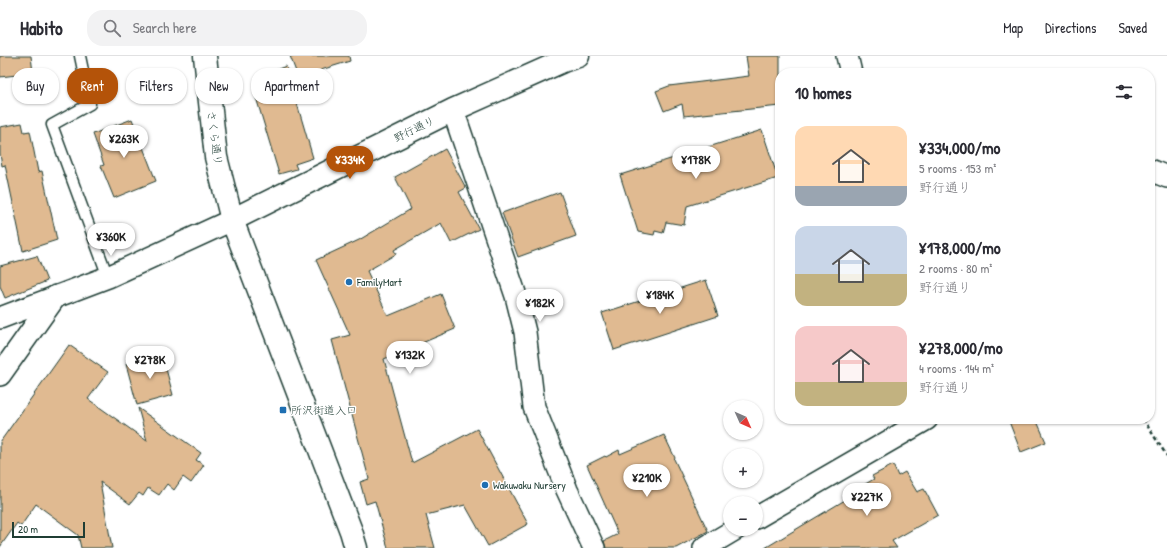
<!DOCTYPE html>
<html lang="en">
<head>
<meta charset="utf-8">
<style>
  body { margin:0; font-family:"Patrick Hand","Klee One",sans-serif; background:#f2f2f3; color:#2b2b33; height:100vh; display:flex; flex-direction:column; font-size:15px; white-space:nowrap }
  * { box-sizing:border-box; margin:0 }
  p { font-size:13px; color:#7c7c81 }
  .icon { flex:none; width:22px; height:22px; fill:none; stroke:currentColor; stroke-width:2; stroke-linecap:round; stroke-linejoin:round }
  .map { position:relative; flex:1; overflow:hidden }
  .panel { position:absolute; left:775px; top:12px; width:380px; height:356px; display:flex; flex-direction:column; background:#fff; border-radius:16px; box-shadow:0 1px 3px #0004 }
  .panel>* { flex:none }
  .hud { position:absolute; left:12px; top:12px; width:380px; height:36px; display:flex; gap:8px }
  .needle { width:26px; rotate:135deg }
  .controls { position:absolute; left:723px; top:344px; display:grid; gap:8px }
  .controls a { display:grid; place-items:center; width:40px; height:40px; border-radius:50%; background:#fff; box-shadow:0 1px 3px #0004; font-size:20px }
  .scale { position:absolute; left:12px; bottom:10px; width:73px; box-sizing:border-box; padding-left:4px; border:2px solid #1f3d34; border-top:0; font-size:11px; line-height:14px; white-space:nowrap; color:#1f3d34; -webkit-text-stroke:3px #fff; paint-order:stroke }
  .price { position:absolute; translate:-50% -34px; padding:0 9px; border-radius:14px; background:#fff; color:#222; font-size:13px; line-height:26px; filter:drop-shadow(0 1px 2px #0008) }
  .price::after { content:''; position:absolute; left:50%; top:24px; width:12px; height:9px; margin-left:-6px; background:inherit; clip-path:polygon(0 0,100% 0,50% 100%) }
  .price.selected { background:#b45309; color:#fff }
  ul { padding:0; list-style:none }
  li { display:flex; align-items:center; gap:12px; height:100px; padding:0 20px }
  li span { display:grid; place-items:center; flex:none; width:112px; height:80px; border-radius:12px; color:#555 }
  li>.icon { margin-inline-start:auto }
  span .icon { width:48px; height:48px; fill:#fffc; stroke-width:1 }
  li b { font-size:17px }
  h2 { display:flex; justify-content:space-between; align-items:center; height:48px; padding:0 20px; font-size:17px }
  .pill { padding:0 14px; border-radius:16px; background:#fff; box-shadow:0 1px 3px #0004; font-size:14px; line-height:36px }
  .pill.selected { background:#b45309; color:#fff }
  header { display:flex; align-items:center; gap:24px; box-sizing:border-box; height:56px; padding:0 20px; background:#fff; border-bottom:1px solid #e1e1e2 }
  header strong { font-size:19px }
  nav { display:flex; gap:22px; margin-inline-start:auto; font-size:14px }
  .search { width:280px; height:36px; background:#f2f2f3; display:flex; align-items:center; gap:10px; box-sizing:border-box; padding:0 14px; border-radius:16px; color:#7c7c81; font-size:15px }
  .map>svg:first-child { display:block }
  .building { fill:#e0ba91; stroke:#1f3d34 }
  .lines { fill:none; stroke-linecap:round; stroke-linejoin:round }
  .service-casing { stroke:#1f3d34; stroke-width:13 }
  .minor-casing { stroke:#1f3d34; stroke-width:24 }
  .tertiary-casing { stroke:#1f3d34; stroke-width:25 }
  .path { stroke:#1f3d34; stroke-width:2.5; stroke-dasharray:4 3; stroke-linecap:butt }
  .service { stroke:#fff; stroke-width:10 }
  .minor { stroke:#fff; stroke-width:21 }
  .tertiary { stroke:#fff; stroke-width:22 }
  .poi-dot { fill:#1f6fb2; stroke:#fff; stroke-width:1.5 }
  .labels { text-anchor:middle; stroke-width:3; stroke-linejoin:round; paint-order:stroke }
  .street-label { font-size:11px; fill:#1f3d34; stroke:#fff }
  .poi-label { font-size:11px; fill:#1f3d34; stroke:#fff; text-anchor:start }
</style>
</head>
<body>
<header>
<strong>Habito</strong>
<div class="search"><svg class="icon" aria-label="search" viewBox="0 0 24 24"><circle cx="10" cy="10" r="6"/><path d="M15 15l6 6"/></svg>Search here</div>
<nav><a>Map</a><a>Directions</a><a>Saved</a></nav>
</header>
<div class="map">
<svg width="1167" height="492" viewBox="0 0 1167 492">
  <rect width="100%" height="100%" fill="#fff"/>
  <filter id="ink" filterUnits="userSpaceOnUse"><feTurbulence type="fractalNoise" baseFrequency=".025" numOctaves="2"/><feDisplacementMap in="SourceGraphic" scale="8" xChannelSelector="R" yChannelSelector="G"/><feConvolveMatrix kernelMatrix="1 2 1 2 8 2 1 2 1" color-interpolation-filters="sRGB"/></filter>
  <g filter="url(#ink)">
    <g class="building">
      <path d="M0,0H31L33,17L0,21Z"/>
      <path d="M290,0H349L350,5L298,21Z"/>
      <path d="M746,0H780V50L684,60L682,48L664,55L656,35L669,30L749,20Z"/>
      <path d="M286,10L313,102L295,108L297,113L279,118L255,38L265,35L260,20Z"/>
      <path d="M132,63L156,125L114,142L101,110L104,109L93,78Z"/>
      <path d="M22,67L24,76L30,75L38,116L42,115L57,184L23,195L5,109L2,110L0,98V71Z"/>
      <path d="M762,74L778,122L687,150L684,169L666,166L663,177L655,175L654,179L638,176L620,119Z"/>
      <path d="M445,93L466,132L459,136L479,173L451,187L441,167L394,194L396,198L367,215L388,260L441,238L455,273L384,303L412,407L477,373L528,468L488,490L465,449L426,459L435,492H388L375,445L366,448L360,426L369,423L332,284L350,279L316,204L359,184L411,153L395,121Z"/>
      <path d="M560,136L576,180L518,201L502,157Z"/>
      <path d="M37,200L47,225L5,242L0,230V210Z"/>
      <path d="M706,224L718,260L614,294L602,257Z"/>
      <path d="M69,289L108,316L88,343L147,385L138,352L201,397L196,404L204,409L191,427L183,421L174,434L167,428L159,439L148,432L143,440L139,437L130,448L100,426L112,492H81L78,479L36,448L21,470L17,467L0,491V386Z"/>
      <path d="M162,298L173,339L137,349L126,308Z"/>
      <path d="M1008,363H1036L1046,386L1021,396Z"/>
      <path d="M664,379L675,402L674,403L708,475L676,492H606L604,485L618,478L587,409L605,400L606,401L619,394L620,398Z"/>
      <path d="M893,409L898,420L905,416L917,436L924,433L938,459L892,485L897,492H765L845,444L843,441L874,423L872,420Z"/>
    </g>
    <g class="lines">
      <defs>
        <path id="service" d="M80,0L90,48L52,69L108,221"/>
        <g id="minor">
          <path d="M847,0L851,17"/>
          <path d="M453,54L516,240L525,276L534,351L567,434L594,492"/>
          <path d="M1150,114L1167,121"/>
          <path d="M0,262L108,221L232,164"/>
          <path d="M0,319L56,240"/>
          <path d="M756,462L927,363"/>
          <path d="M704,492L736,473"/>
        </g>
        <g id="tertiary">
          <path d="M205,0L216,101L232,164L351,475L356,492"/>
          <path d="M232,164L453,54L563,5L578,0"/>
        </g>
      </defs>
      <use href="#service" class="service-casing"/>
      <use href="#minor" class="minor-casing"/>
      <use href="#tertiary" class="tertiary-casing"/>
      <path class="path" d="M1143,363L1167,400"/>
      <use href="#service" class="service"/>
      <use href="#minor" class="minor"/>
      <use href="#tertiary" class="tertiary"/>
    </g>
  </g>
  <g class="poi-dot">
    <circle cx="349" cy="226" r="4"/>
    <rect x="279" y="350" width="8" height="8" rx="2"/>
    <circle cx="485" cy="429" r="4"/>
  </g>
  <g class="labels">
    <g class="street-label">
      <text transform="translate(414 73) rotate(-26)" y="4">野行通り</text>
      <text transform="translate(215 82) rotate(82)" y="4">さくら通り</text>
    </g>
    <g class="poi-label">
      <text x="357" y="230">FamilyMart</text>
      <text x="291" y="358">所沢街道入口</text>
      <text x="493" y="433">Wakuwaku Nursery</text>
    </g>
  </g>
</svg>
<div class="controls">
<a><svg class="needle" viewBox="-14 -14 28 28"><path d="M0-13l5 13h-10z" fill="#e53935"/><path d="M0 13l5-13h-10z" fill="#7c7c81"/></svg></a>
<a>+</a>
<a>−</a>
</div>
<div class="scale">20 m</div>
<b class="price" style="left:124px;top:103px">¥263K</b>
<b class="price selected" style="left:350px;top:124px">¥334K</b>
<b class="price" style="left:696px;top:124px">¥178K</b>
<b class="price" style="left:111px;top:201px">¥360K</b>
<b class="price" style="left:660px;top:259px">¥184K</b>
<b class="price" style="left:540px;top:267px">¥182K</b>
<b class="price" style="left:410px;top:319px">¥132K</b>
<b class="price" style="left:150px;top:324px">¥278K</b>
<b class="price" style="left:647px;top:442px">¥210K</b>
<b class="price" style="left:867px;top:461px">¥227K</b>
<div class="hud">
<a class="pill">Buy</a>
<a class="pill selected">Rent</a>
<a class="pill">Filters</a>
<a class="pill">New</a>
<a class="pill">Apartment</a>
</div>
<section class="panel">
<h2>10 homes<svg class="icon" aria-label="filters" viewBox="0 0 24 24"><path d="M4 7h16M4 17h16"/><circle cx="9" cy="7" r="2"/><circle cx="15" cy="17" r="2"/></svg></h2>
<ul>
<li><span style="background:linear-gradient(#ffd9b3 75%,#9aa5b1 0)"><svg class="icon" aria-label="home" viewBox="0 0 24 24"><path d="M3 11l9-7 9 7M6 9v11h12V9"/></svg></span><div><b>¥334,000/mo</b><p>5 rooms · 153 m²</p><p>野行通り</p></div></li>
<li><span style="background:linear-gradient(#c9d6e8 60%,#c2b280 0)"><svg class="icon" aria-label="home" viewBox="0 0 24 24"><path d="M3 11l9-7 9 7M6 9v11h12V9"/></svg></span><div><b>¥178,000/mo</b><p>2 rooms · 80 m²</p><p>野行通り</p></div></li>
<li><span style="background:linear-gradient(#f6c9c9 70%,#c2b280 0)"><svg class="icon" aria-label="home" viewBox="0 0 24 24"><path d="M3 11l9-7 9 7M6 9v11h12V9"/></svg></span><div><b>¥278,000/mo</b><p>4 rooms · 144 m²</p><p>野行通り</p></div></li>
</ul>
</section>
</div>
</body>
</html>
